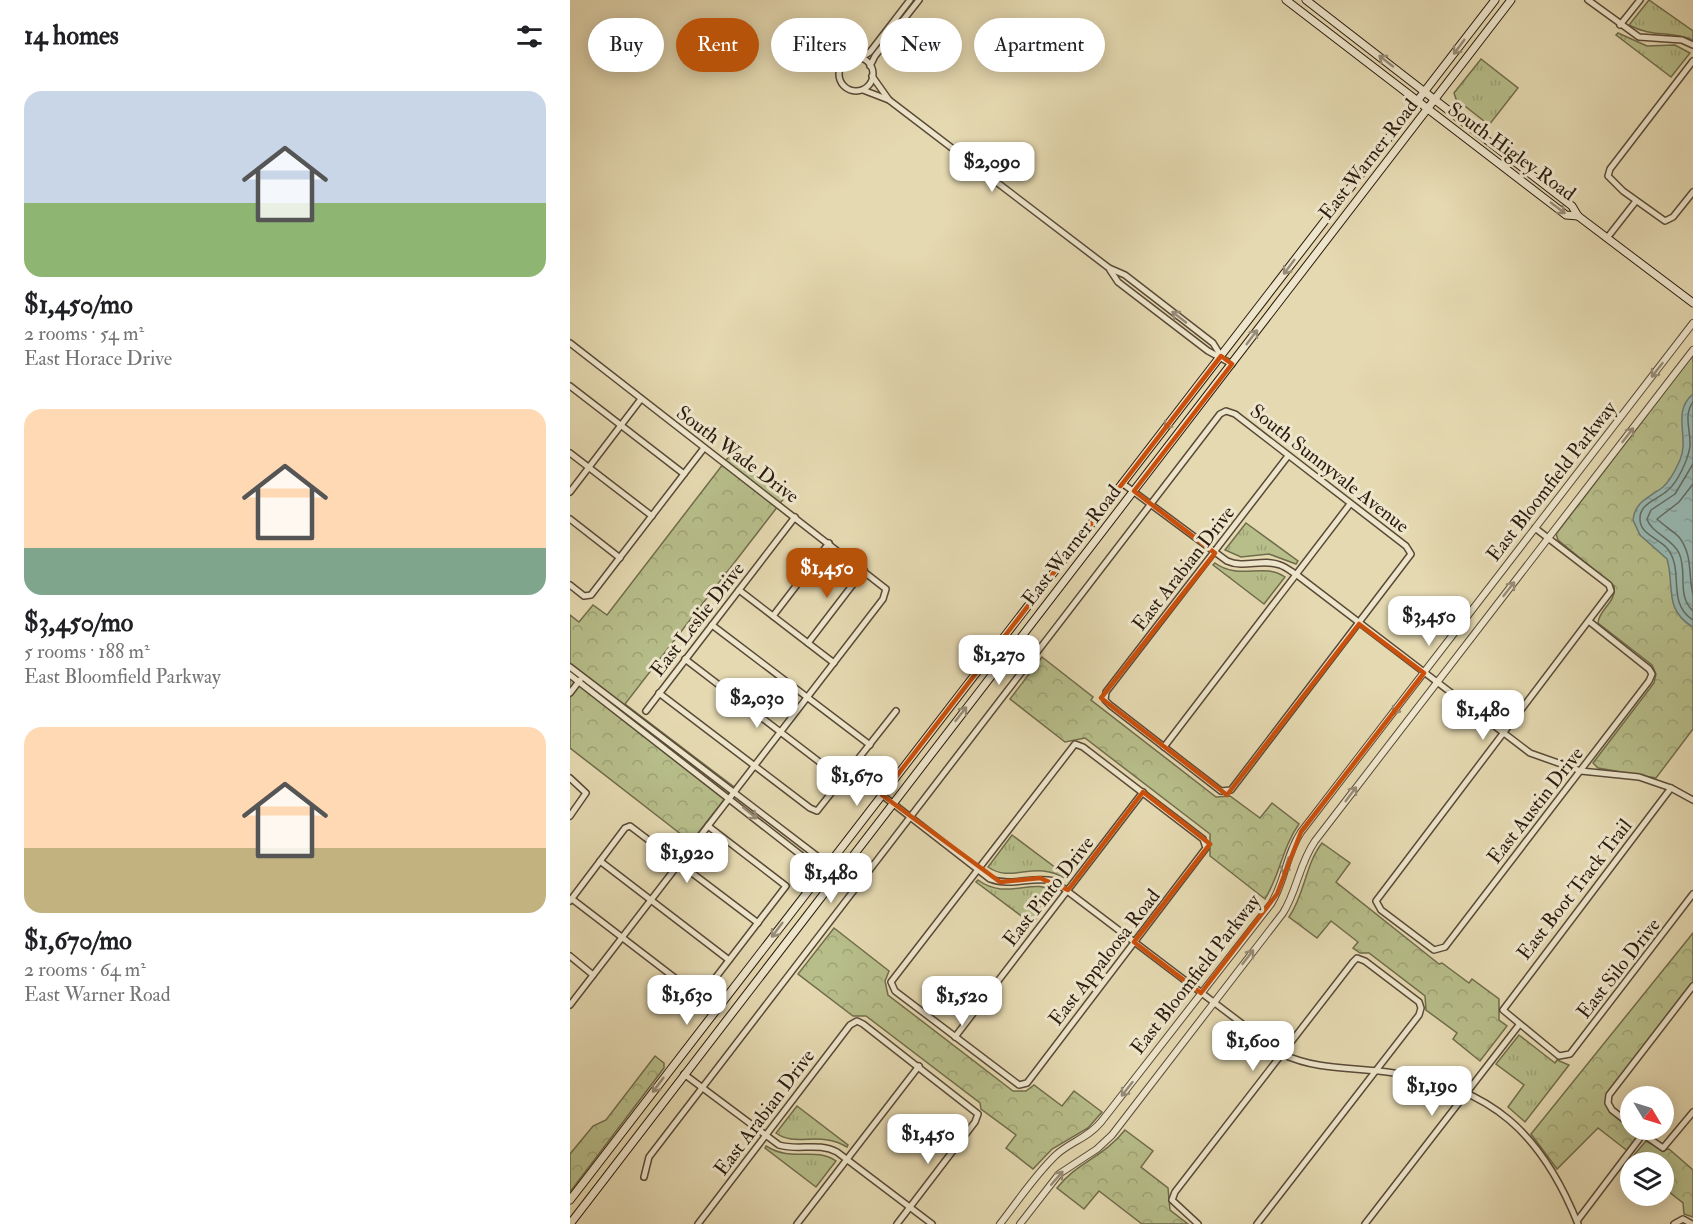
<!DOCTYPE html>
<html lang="en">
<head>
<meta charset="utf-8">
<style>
  body { margin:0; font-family:"IM FELL Double Pica",serif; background:#f6f6f6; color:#202124; height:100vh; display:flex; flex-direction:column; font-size:22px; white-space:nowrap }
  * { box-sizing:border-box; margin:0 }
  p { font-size:20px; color:#757577 }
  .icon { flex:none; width:33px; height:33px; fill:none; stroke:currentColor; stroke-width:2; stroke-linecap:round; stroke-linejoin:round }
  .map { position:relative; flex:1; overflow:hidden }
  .details { display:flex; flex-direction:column; background:#fff; width:570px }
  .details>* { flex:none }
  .hud { position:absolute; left:18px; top:18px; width:570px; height:54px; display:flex; gap:12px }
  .needle { width:39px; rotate:128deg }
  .controls { position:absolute; left:1050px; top:1086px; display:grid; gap:12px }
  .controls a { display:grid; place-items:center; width:54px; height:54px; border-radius:50%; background:#fff; box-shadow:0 3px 15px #0003; font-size:30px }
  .price { position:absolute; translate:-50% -51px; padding:0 14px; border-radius:12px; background:#fff; color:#222; font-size:20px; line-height:39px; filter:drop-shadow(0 2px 3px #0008) }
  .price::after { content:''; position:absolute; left:50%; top:36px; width:18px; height:14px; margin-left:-9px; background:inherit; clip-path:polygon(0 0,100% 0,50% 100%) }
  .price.selected { background:#b45309; color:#fff }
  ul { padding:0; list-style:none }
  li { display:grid; align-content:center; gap:12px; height:318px; padding:0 24px }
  li span { display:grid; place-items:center; height:186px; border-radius:18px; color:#555 }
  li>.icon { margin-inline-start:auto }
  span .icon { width:108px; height:108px; fill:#fffc; stroke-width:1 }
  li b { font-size:26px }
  h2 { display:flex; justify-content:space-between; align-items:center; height:72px; padding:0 24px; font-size:26px }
  .chip { padding:0 21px; border-radius:27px; background:#fff; box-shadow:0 3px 15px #0003; font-size:21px; line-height:54px }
  .chip.selected { background:#b45309; color:#fff }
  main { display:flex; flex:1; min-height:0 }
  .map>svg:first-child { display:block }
  .grass { fill:url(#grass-tufts); stroke:#706c4c; stroke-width:1.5 }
  .park { fill:url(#park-crowns); stroke:#706c4c; stroke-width:1.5 }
  .water { fill:url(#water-ripples); stroke:#6c7a72; stroke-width:1.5 }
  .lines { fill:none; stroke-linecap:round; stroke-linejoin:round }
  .shore { stroke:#616a61; stroke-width:1.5 }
  .minor-casing { stroke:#594a37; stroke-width:8 }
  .tertiary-casing { stroke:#594a37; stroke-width:8 }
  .secondary-casing { stroke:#2a1b0e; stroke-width:9 }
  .minor { stroke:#eee6cc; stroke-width:5 }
  .tertiary { stroke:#eee6cc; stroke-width:6 }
  .secondary { stroke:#eee6cc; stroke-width:7 }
  .oneway { stroke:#968b76 }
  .marked { fill:none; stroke:#cc500c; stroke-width:4.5; stroke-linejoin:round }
  .labels { text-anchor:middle; stroke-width:6; stroke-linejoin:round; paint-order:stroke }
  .street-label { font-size:20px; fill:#2a1b0e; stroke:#eee6cc }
</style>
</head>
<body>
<main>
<section class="details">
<h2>14 homes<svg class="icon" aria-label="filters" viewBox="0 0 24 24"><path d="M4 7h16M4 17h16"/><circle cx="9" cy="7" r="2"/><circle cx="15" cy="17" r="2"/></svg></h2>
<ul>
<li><span style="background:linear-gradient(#c9d6e8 60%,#8fb573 0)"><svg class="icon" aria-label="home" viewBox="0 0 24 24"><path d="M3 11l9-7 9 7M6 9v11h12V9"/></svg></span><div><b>$1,450/mo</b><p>2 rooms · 54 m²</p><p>East Horace Drive</p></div></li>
<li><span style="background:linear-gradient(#ffd9b3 75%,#7fa58c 0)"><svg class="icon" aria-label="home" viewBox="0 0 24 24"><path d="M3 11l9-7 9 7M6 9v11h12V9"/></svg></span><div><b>$3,450/mo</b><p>5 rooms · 188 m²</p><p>East Bloomfield Parkway</p></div></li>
<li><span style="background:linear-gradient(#ffd9b3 65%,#c2b280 0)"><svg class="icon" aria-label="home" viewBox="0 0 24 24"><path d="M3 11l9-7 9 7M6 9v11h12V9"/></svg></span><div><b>$1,670/mo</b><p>2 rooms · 64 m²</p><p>East Warner Road</p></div></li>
</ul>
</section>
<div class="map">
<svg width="1123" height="1224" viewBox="0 0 1123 1224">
  <defs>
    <pattern id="grass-tufts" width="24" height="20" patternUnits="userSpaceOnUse" patternTransform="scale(1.5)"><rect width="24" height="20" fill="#b7be8a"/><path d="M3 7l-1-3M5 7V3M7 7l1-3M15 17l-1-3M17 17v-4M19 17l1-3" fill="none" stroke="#9ea376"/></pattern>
    <pattern id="park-crowns" width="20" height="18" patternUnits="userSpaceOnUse" patternTransform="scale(1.5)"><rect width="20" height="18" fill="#b7be8a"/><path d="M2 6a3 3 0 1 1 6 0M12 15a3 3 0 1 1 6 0" fill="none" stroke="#9ea376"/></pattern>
    <pattern id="water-ripples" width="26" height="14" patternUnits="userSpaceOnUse" patternTransform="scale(1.5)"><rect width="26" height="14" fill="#98b9b4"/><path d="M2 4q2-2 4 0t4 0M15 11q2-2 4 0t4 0" fill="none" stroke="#839e9a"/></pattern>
  </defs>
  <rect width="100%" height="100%" fill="#e5d9b1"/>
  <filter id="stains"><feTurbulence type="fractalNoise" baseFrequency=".00333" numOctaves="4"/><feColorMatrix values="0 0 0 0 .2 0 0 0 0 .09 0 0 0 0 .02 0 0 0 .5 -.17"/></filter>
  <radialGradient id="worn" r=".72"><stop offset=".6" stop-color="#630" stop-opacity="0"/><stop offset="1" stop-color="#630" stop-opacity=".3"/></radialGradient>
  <g class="grass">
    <path d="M1079,0L1123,31V40C1098,30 1083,38 1059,25Z"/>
    <path d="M1048,33L1077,46L1105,45L1120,53L1101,77L1046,35Z"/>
    <path d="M911,59L948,88L919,125L886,99L884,93Z"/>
    <path d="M676,523L728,561L726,564L699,554L671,557L655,550Z"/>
    <path d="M645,563C670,581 693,562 715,577L694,604L643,565Z"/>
    <path d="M442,835L498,877L496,879C465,859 442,884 418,867Z"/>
    <path d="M408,880C438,902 464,875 486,893L462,924L406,882Z"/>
    <path d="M949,1035L985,1063L987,1060L999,1065L955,1122L938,1107L954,1085L926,1064Z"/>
    <path d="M227,1106L278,1145L277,1147C249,1130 226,1148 206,1133Z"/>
    <path d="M196,1146C223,1163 244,1146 266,1161L246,1187L195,1148Z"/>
  </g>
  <g class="park">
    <path d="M1123,355V729L1086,778L1028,768L1023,763L1084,683L1086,674L1082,665L1028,623C1029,609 1047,602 1044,586L988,540L986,534Z"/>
    <path d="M160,455L215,497L55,704L164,787L121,842L0,748V615L9,622L23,605L37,615Z"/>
    <path d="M472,657L523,697L521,700L646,797L660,796L690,818L702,803L729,824C712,848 710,875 695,899L640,856V834L515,738L495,742L440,699Z"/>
    <path d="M752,843L780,863L766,882L869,964L872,963L899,983L902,979L929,999V1020L937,1026L910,1061L883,1039L887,1033L856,1010L855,996L799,953H790L783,948L788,942L761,921L747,938L719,917C735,894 735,865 752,843Z"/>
    <path d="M264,928L319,971L315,981L318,995L443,1091H456L464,1085L492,1106L504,1091L532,1112L518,1128L482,1149L463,1169L436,1148L446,1135L411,1109L410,1103L296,1016H283L228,974Z"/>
    <path d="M1123,933V986L1039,1095L1038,1103L1060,1124V1130H1067L1073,1134L1059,1152L1028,1128L987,1169L961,1134Z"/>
    <path d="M85,1056L94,1063V1068L0,1192V1154L23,1126L36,1120Z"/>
    <path d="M555,1130L583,1151L571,1167L598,1188L600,1210L618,1224H572L529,1191L514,1209L487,1188C507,1162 534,1157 555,1130Z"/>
    <path d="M1076,1141L1093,1150L1099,1149L1123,1170V1217L1114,1214L1113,1203L1094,1188V1162H1058Z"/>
  </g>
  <path class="water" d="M1123,394V627C1093,610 1105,585 1097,559L1070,535L1063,520C1065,501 1079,498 1093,487C1101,480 1106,469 1110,460C1120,437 1101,412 1123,394Z"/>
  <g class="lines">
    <g class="shore">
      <path d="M1123,402C1113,416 1121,430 1120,446C1119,455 1115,464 1111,472C1108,478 1104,485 1098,490C1089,499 1070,503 1070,518C1069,533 1086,537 1096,547C1116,569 1095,602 1123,620"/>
      <path d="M1123,464L1105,494L1081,510L1077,519C1081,533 1102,538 1109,553C1118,572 1106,595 1123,611"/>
      <path d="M1123,484L1109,502L1087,519C1093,525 1102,530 1109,537C1123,555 1118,574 1123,595"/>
    </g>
    <defs>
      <g id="minor">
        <path d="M1018,0L1069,37L1112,40L1123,45"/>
        <path d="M1050,25L1070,0"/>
        <circle cx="286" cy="74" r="17"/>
        <path d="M290,58L300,52L340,0"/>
        <path d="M1123,61L1040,169L1038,176L1053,191L1095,221L1103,217L1123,192"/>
        <path d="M300,66L305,56L349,0"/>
        <path d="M302,76L319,100L539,268L555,275L643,343L651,356"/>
        <path d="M293,90L319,100"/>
        <path d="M1037,238L1066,201"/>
        <path d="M540,270L548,282L638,351L662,364"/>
        <path d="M0,343L316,589L313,599L0,1005"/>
        <path d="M0,386L114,474"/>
        <path d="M0,453L82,516"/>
        <path d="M552,483L657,561C675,569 692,558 710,565C716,567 722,572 727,575L960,753L1011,771L1069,777L1101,788L1123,800"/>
        <path d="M0,492L71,399"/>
        <path d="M0,519L50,558"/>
        <path d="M965,528L1039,585L1041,591L806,901L811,910L864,950L875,947L1079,681L1082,674L1079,669L1020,622"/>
        <path d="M0,585L14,596L21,595L134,448"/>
        <path d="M169,590L264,663"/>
        <path d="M203,616L259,543"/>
        <path d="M142,625L300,745"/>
        <path d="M238,643L294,570"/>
        <path d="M115,659L273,780"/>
        <path d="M0,667L247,856L255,867L267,876"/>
        <path d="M0,675L241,863L254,867"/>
        <path d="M0,693L10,680"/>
        <path d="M89,693L240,808L247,811L326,711"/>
        <path d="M76,711L225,517"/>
        <path d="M505,744L513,747L633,839L636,848L457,1083L449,1085L325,991L321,982Z"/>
        <path d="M594,747L780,504"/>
        <path d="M0,778L16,793L0,816"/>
        <path d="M1101,788L933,1010L989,1056L1000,1054L1123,894"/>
        <path d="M312,795L420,879C442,887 462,876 484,881L712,1054C749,1071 785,1067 824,1073C922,1087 972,1134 1008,1224"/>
        <path d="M30,861L159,960"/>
        <path d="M2,899L131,998"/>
        <path d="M0,901L55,828L60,826L188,923"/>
        <path d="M0,956L23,975"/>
        <path d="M120,1011L216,886L138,826"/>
        <path d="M385,1037L573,792"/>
        <path d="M114,1074L209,1145C229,1151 248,1142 267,1152L362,1224"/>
        <path d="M1060,1124L1042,1110L1038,1103L1039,1095L1123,986"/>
        <path d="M1067,1130L1093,1148L1123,1112"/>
        <path d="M74,1177L79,1157L650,414L656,411L665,414L836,546L841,554L661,790L651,791L540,705L535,700L536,692L718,456"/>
        <path d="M1007,1221L1073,1134"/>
        <path d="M128,1224L280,1025L287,1021L293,1024L408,1114L405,1122L327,1224"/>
        <path d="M227,1224L349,1066"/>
        <path d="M628,1224L602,1200L605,1192L783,962L787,958L795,961L849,1002L851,1008L849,1015L687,1224"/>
        <path d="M795,1224L949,1025"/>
        <path d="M1104,1224L1113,1219L1122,1224"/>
      </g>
      <g id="tertiary">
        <path d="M430,1224C448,1201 465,1175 486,1155C500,1142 518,1138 531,1122L701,904C715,882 716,854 731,832L1123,323"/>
        <path d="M450,1224L489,1174L527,1149L542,1135L713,913C727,891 729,864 745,841L1123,350"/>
      </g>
      <g id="secondary">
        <path d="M716,0L996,215L1008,216"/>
        <path d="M736,0L1002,206L1008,216L1123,303"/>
        <path d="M0,1200L925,0"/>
        <path d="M0,1224L941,0"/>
      </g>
    </defs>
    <use href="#minor" class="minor-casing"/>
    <use href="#tertiary" class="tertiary-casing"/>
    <use href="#secondary" class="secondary-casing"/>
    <use href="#minor" class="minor"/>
    <use href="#tertiary" class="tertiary"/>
    <use href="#secondary" class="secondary"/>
  </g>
  <defs><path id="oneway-shaft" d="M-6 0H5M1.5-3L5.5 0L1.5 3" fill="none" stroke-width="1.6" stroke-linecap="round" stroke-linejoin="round" transform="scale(1.5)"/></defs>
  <g class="oneway">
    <use href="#oneway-shaft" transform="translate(889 47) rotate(127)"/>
    <use href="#oneway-shaft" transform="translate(816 61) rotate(-142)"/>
    <use href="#oneway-shaft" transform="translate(988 208) rotate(37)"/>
    <use href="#oneway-shaft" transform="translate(719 267) rotate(127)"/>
    <use href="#oneway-shaft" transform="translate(609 317) rotate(-142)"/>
    <use href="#oneway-shaft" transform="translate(682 337) rotate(-53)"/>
    <use href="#oneway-shaft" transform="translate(1087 370) rotate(128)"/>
    <use href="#oneway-shaft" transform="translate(600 422) rotate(128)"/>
    <use href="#oneway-shaft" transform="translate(1058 435) rotate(-52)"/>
    <use href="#oneway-shaft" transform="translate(939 589) rotate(-52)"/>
    <use href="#oneway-shaft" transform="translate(828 707) rotate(128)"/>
    <use href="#oneway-shaft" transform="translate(391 714) rotate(-52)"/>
    <use href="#oneway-shaft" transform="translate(781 794) rotate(-53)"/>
    <use href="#oneway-shaft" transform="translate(180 813) rotate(39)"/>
    <use href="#oneway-shaft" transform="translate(716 866) rotate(107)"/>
    <use href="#oneway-shaft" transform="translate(207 930) rotate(127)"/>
    <use href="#oneway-shaft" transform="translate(678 957) rotate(-52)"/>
    <use href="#oneway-shaft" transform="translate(88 1085) rotate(127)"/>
    <use href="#oneway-shaft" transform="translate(557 1089) rotate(128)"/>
    <use href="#oneway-shaft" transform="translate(487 1178) rotate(-49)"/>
  </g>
  <path class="marked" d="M651,356L662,364L564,491L645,553L531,698L657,795L789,624L854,673L731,832L707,894L631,993L564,942L640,844L573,792L498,890L470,878L430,882L312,795Z"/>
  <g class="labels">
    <g class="street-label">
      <text transform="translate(942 151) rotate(36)" y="7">South Higley Road</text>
      <text transform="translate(798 159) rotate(-52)" y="7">East Warner Road</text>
      <text transform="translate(168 454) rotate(37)" y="7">South Wade Drive</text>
      <text transform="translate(760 468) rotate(38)" y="7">South Sunnyvale Avenue</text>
      <text transform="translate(981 481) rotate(-52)" y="7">East Bloomfield Parkway</text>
      <text transform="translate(501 545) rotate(-52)" y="7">East Warner Road</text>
      <text transform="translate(613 568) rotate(-52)" y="7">East Arabian Drive</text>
      <text transform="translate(127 619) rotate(-52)" y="7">East Leslie Drive</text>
      <text transform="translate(965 805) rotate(-52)" y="7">East Austin Drive</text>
      <text transform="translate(1004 889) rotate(-52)" y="7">East Boot Track Trail</text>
      <text transform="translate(478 891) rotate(-52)" y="7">East Pinto Drive</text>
      <text transform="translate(534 957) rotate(-52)" y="7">East Appaloosa Road</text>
      <text transform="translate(1048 968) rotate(-52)" y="7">East Silo Drive</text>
      <text transform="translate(625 974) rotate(-52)" y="7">East Bloomfield Parkway</text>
      <text transform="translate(194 1112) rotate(-53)" y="7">East Arabian Drive</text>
    </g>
  </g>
  <rect width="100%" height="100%" filter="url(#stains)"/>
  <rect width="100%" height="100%" fill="url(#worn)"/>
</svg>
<div class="controls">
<a><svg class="needle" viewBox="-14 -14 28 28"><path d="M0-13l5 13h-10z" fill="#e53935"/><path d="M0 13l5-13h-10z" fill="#757577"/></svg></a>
<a><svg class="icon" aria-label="layers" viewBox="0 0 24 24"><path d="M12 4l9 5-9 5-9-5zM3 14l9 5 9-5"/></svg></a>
</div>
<b class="price" style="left:422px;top:193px">$2,090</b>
<b class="price selected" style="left:257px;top:599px">$1,450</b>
<b class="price" style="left:859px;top:647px">$3,450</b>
<b class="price" style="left:429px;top:686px">$1,270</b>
<b class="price" style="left:187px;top:729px">$2,030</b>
<b class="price" style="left:913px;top:741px">$1,480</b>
<b class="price" style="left:287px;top:807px">$1,670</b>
<b class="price" style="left:117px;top:884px">$1,920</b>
<b class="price" style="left:261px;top:904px">$1,480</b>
<b class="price" style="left:117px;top:1026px">$1,630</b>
<b class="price" style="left:392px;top:1027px">$1,520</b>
<b class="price" style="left:683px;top:1072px">$1,600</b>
<b class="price" style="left:862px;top:1117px">$1,190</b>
<b class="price" style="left:358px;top:1165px">$1,450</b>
<div class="hud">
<a class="chip">Buy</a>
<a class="chip selected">Rent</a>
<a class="chip">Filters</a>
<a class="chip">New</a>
<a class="chip">Apartment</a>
</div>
</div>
</main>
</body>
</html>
